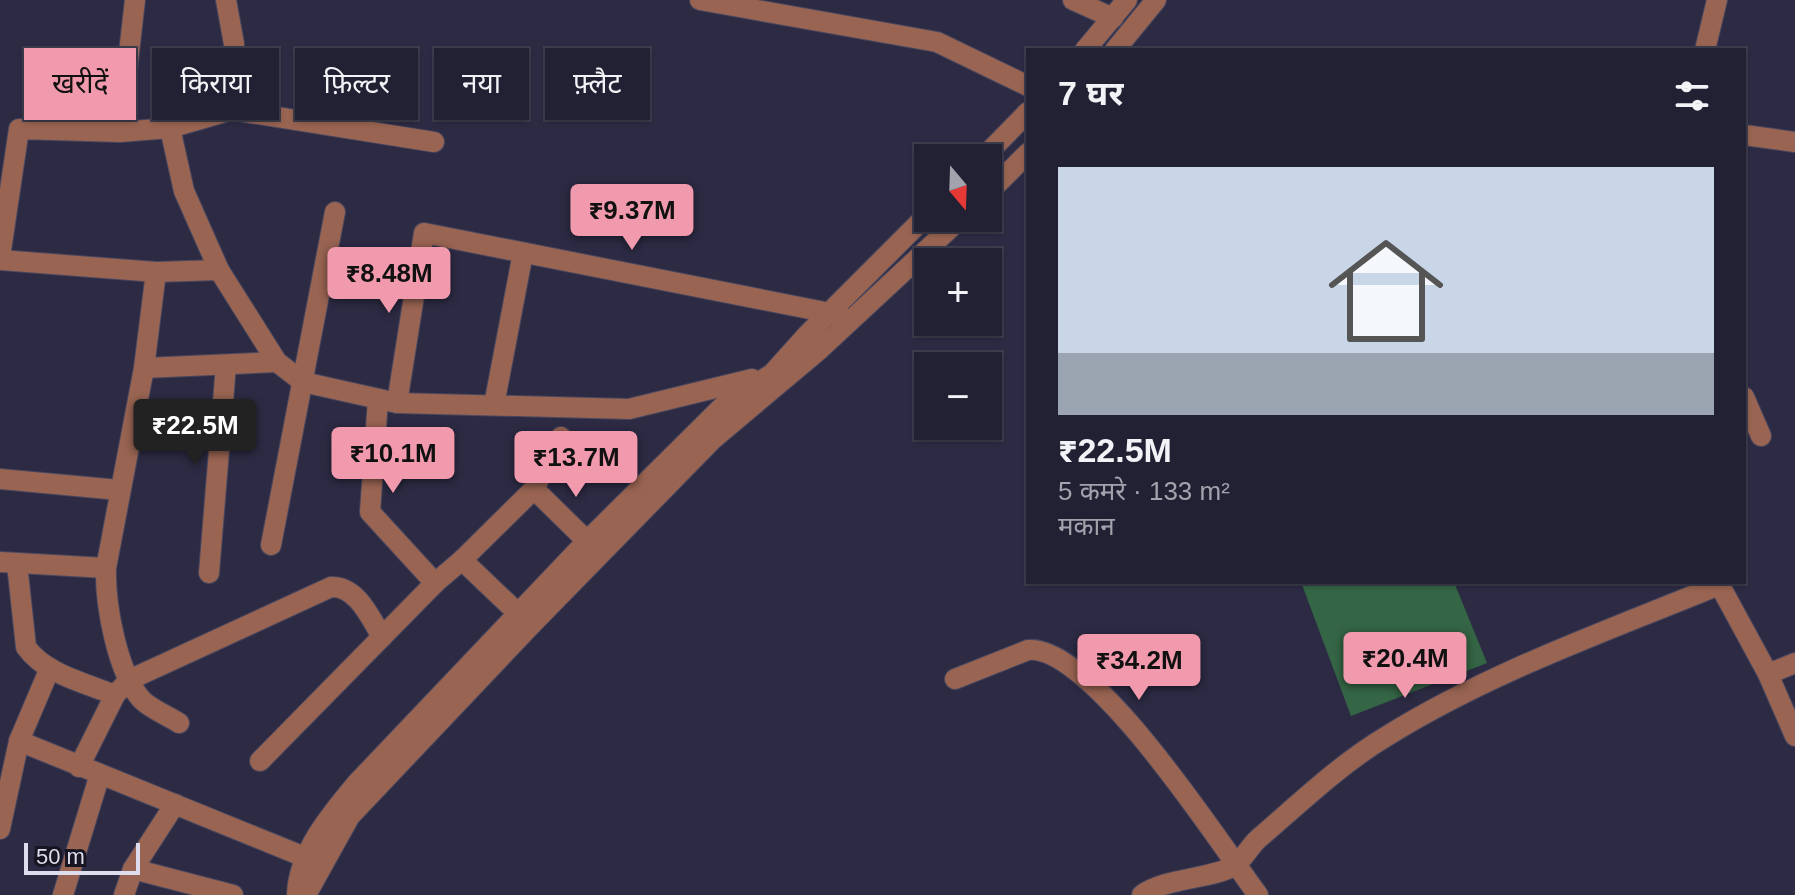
<!DOCTYPE html>
<html lang="hi">
<head>
<meta charset="utf-8">
<style>
  body { margin:0; font-family:Helvetica,"Noto Sans Devanagari",sans-serif; background:#2e2d3f; color:#f1f3f6; height:100vh; display:flex; flex-direction:column; font-size:30px; white-space:nowrap }
  * { box-sizing:border-box; margin:0 }
  p { font-size:26px; color:#a2a3ac }
  .icon { flex:none; width:44px; height:44px; fill:none; stroke:currentColor; stroke-width:2; stroke-linecap:round; stroke-linejoin:round }
  .map { position:relative; flex:1; overflow:hidden }
  .drawer { position:absolute; left:1026px; top:48px; width:720px; height:536px; display:flex; flex-direction:column; background:#222033; border-radius:0px; box-shadow:0 2px 6px #0004,0 0 0 2px #3f3e4e }
  .drawer>* { flex:none }
  .banner { position:absolute; left:24px; top:48px; width:760px; height:72px; display:flex; gap:16px }
  .needle { width:52px; rotate:161deg }
  .fabs { position:absolute; left:914px; top:144px; display:grid; gap:16px }
  .fabs a { display:grid; place-items:center; width:88px; height:88px; border-radius:0px; background:#222033; box-shadow:0 2px 6px #0004,0 0 0 2px #3f3e4e; font-size:40px }
  .scale { position:absolute; left:24px; bottom:20px; width:116px; box-sizing:border-box; padding-left:8px; border:4px solid #dedded; border-top:0; font-size:22px; line-height:28px; white-space:nowrap; color:#dedded; -webkit-text-stroke:6px #161521; paint-order:stroke }
  .price { position:absolute; translate:-50% -68px; padding:0 18px; border-radius:8px; background:#f29aad; color:#111; font-size:26px; line-height:52px; filter:drop-shadow(0 2px 4px #0008) }
  .price::after { content:''; position:absolute; left:50%; top:48px; width:24px; height:18px; margin-left:-12px; background:inherit; clip-path:polygon(0 0,100% 0,50% 100%) }
  .price.current { background:#222; color:#fff }
  ul { padding:0; list-style:none }
  li { display:grid; align-content:center; gap:16px; height:424px; padding:0 32px }
  li span { display:grid; place-items:center; height:248px; border-radius:0px; color:#555 }
  li>.icon { margin-inline-start:auto }
  span .icon { width:144px; height:144px; fill:#fffc; stroke-width:1 }
  li b { font-size:34px }
  h2 { display:flex; justify-content:space-between; align-items:center; height:96px; padding:0 32px; font-size:34px }
  .tag { padding:0 28px; border-radius:0px; background:#222033; box-shadow:0 2px 6px #0004,0 0 0 2px #3f3e4e; font-size:28px; line-height:72px }
  .tag.current { background:#f29aad; color:#111 }
  .map>svg:first-child { display:block }
  .green { fill:#346544 }
  .lines { fill:none; stroke-linecap:round; stroke-linejoin:round }
  .minor-casing { stroke:#49475f; stroke-width:22 }
  .minor { stroke:#996452; stroke-width:20 }
</style>
</head>
<body>
<div class="map">
<svg width="1795" height="895" viewBox="0 0 1795 895">
  <rect width="100%" height="100%" fill="#2d2b44"/>
  <path class="green" d="M1301,582H1454L1487,663L1351,716Z"/>
  <g class="lines">
    <defs>
      <g id="minor">
        <path d="M226,0L234,44L232,110"/>
        <path d="M700,0L937,42L1028,86"/>
        <path d="M1073,0L1113,18"/>
        <path d="M1085,50L1127,0"/>
        <path d="M1115,50L1156,0"/>
        <path d="M1705,50L1717,0"/>
        <path d="M170,128L184,191L219,270L277,362L303,382L397,403L629,409L752,379"/>
        <path d="M120,132L170,128L232,110L434,142"/>
        <path d="M1744,135L1795,142"/>
        <path d="M983,158L1028,112"/>
        <path d="M988,193L1028,153"/>
        <path d="M0,257L19,129L120,132L135,0"/>
        <path d="M0,260L156,272L219,270"/>
        <path d="M156,272L144,368L106,568C105,604 117,673 142,700C151,709 168,716 179,723"/>
        <path d="M144,368L277,362"/>
        <path d="M1744,397L1761,436"/>
        <path d="M378,399L370,512L435,583"/>
        <path d="M397,403L424,233L840,315"/>
        <path d="M494,405L523,253"/>
        <path d="M0,479L119,490"/>
        <path d="M534,489L587,541"/>
        <path d="M271,545L335,212"/>
        <path d="M462,560L525,620"/>
        <path d="M0,562L106,568"/>
        <path d="M17,564L26,647C45,674 85,683 115,695"/>
        <path d="M209,573L226,365"/>
        <path d="M1718,582L1768,674L1795,736"/>
        <path d="M1768,674L1795,663"/>
        <path d="M955,679L1028,650C1092,644 1220,844 1258,895"/>
        <path d="M19,741L307,858"/>
        <path d="M260,761L435,583L462,560L534,489L561,437"/>
        <path d="M79,767L115,695L129,680L331,587C357,586 370,617 382,637"/>
        <path d="M0,829L19,741L50,668"/>
        <path d="M133,869L233,895"/>
        <path d="M63,895L100,774"/>
        <path d="M124,895L133,869L175,804"/>
        <path d="M297,895C298,853 331,814 357,783L587,541L729,400L772,374L807,335L928,214"/>
        <path d="M306,895L350,816L531,625L713,439L820,349L961,218"/>
        <path d="M1142,895C1164,878 1211,879 1234,866C1243,860 1250,846 1258,839C1300,803 1340,764 1387,736C1490,672 1607,631 1719,585"/>
      </g>
    </defs>
    <use href="#minor" class="minor-casing"/>
    <use href="#minor" class="minor"/>
  </g>
</svg>
<div class="fabs">
<a><svg class="needle" viewBox="-14 -14 28 28"><path d="M0-13l5 13h-10z" fill="#e53935"/><path d="M0 13l5-13h-10z" fill="#a2a3ac"/></svg></a>
<a>+</a>
<a>−</a>
</div>
<div class="scale">50 m</div>
<b class="price" style="left:632px;top:252px">₹9.37M</b>
<b class="price" style="left:389px;top:315px">₹8.48M</b>
<b class="price current" style="left:195px;top:467px">₹22.5M</b>
<b class="price" style="left:393px;top:495px">₹10.1M</b>
<b class="price" style="left:576px;top:499px">₹13.7M</b>
<b class="price" style="left:1405px;top:700px">₹20.4M</b>
<b class="price" style="left:1139px;top:702px">₹34.2M</b>
<div class="banner">
<a class="tag current">खरीदें</a>
<a class="tag">किराया</a>
<a class="tag">फ़िल्टर</a>
<a class="tag">नया</a>
<a class="tag">फ़्लैट</a>
</div>
<section class="drawer">
<h2>7 घर<svg class="icon" aria-label="filters" viewBox="0 0 24 24"><path d="M4 7h16M4 17h16"/><circle cx="9" cy="7" r="2"/><circle cx="15" cy="17" r="2"/></svg></h2>
<ul>
<li><span style="background:linear-gradient(#c9d6e8 75%,#9aa5b1 0)"><svg class="icon" aria-label="home" viewBox="0 0 24 24"><path d="M3 11l9-7 9 7M6 9v11h12V9"/></svg></span><div><b>₹22.5M</b><p>5 कमरे · 133 m²</p><p>मकान</p></div></li>
</ul>
</section>
</div>
</body>
</html>
